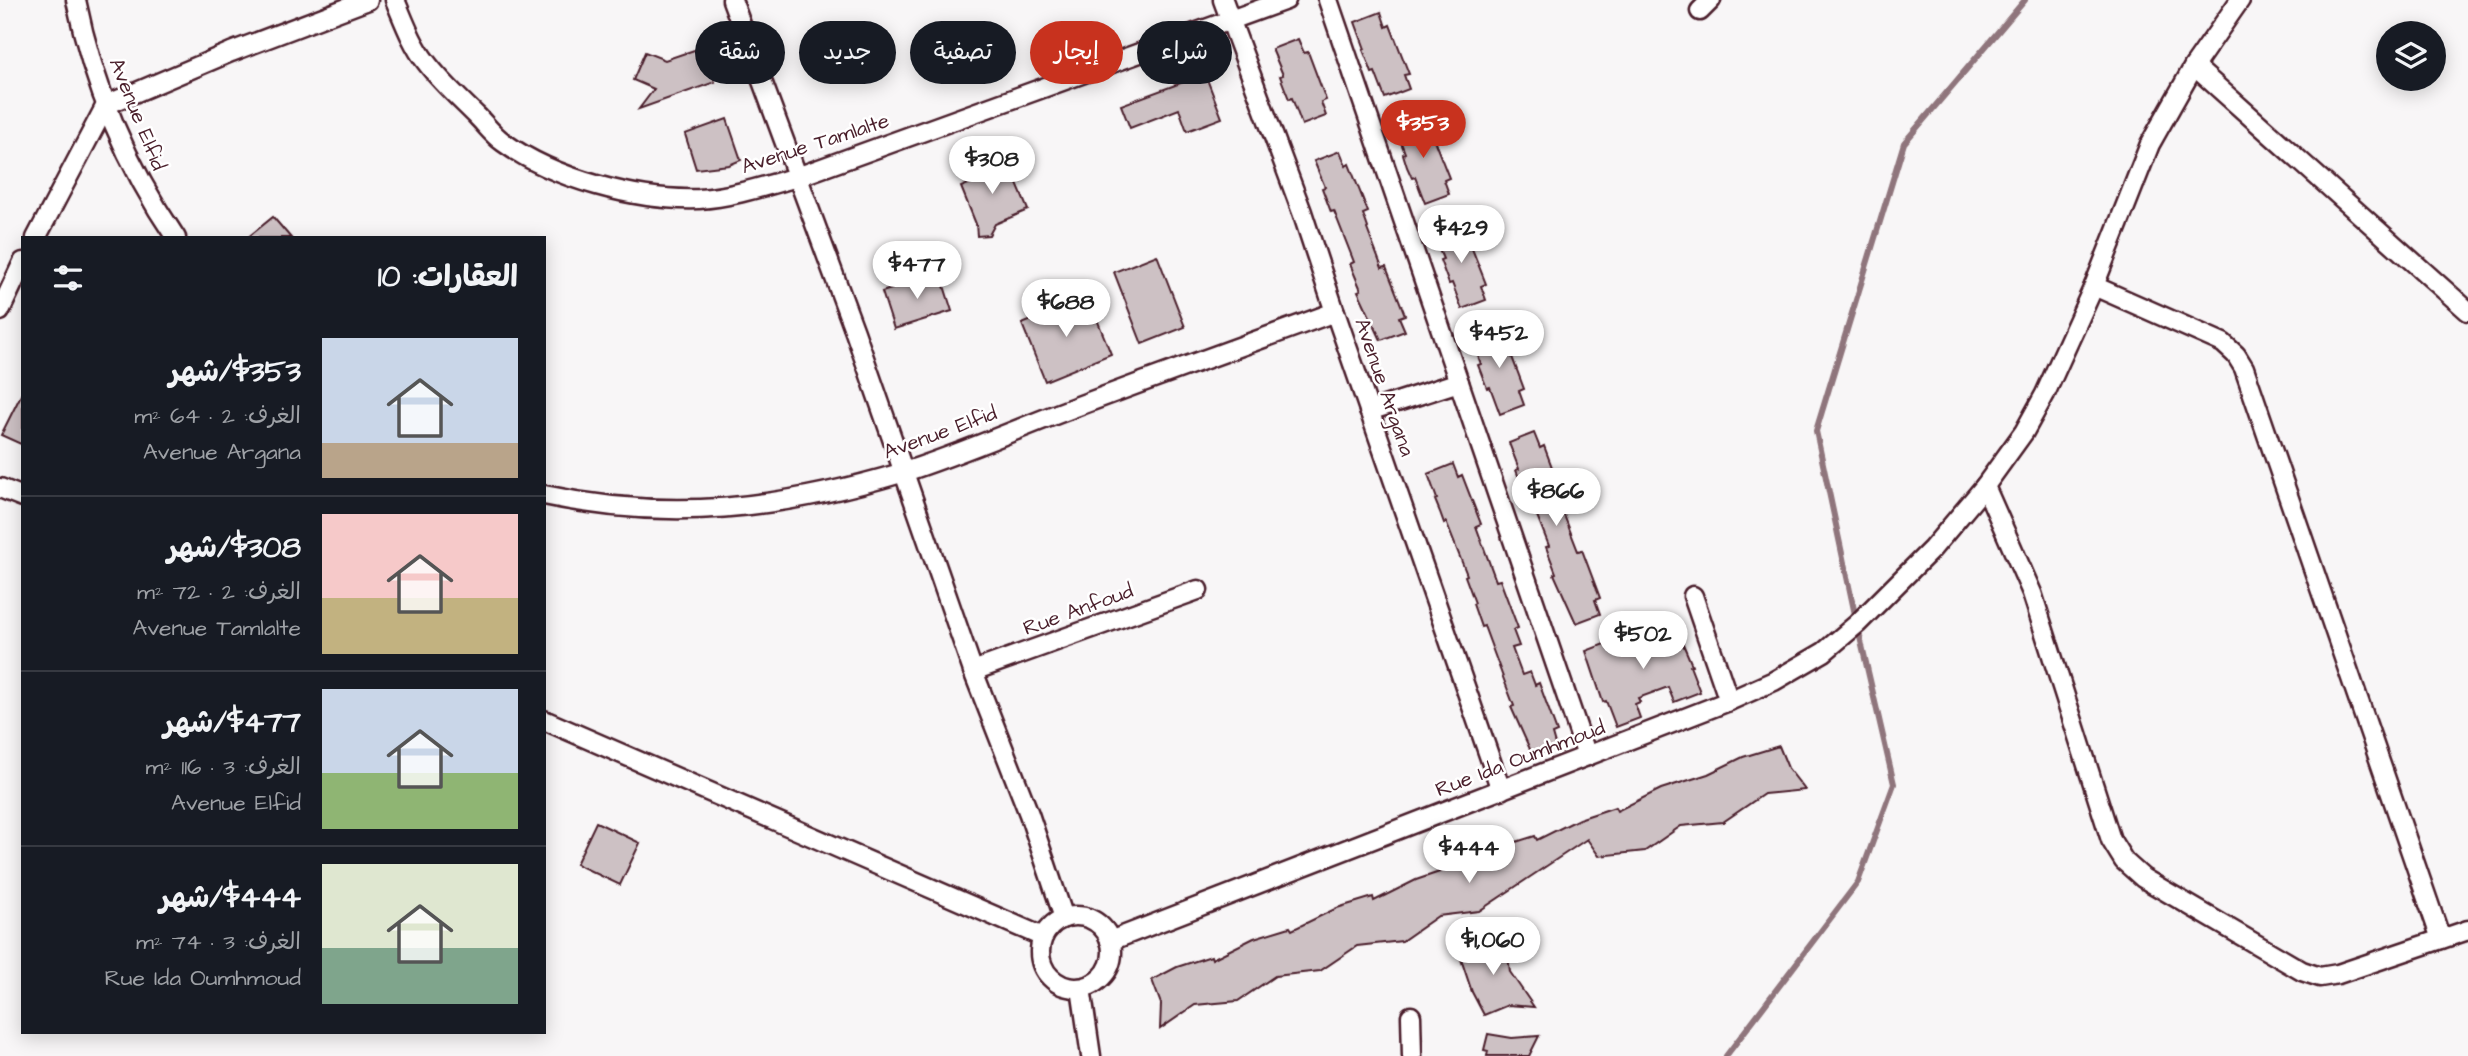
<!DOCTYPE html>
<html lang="ar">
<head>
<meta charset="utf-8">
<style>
  body { margin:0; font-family:"Architects Daughter","Playpen Sans Arabic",sans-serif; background:#242831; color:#f1f3f6; direction:rtl; height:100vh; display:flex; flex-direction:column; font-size:26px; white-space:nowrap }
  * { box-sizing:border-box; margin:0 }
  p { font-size:23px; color:#9ea1a6 }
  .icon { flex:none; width:38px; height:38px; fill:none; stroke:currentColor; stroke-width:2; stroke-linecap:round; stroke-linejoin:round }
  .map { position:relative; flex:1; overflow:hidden; direction:ltr }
  .side { position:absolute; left:21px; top:236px; width:525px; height:798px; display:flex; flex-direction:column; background:#171b24; border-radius:0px; box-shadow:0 4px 18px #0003; direction:rtl }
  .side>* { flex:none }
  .guide { position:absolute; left:567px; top:21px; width:665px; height:63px; direction:rtl; display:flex; gap:14px }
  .tools { position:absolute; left:2376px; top:21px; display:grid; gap:14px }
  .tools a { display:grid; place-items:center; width:70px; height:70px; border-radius:50%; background:#171b24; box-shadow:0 4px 18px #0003; font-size:35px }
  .price { position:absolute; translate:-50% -60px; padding:0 16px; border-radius:24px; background:#fff; color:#222; font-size:23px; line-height:46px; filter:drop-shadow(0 2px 4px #0008) }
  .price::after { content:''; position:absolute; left:50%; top:42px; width:21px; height:16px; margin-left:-10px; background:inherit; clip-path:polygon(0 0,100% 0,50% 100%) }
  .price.selected { background:#c8321e; color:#fff }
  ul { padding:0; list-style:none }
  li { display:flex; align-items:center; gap:21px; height:175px; padding:0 28px }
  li+li { border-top:2px solid #363941 }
  li span { display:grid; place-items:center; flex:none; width:196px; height:140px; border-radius:0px; color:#555 }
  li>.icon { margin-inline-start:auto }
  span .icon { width:84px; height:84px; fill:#fffc; stroke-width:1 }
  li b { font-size:30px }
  h2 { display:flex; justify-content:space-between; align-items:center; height:84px; padding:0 28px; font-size:30px }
  .chip { padding:0 24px; border-radius:32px; background:#171b24; box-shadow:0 4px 18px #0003; font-size:24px; line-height:63px }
  .chip.selected { background:#c8321e; color:#fff }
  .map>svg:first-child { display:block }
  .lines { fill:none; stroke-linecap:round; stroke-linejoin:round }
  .stream { stroke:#8f747b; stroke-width:6 }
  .building { fill:#cdc1c4; stroke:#4a1f2b; stroke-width:2 }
  .street-casing { stroke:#4a1f2b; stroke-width:23 }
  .street { stroke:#fff; stroke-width:18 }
  .labels { text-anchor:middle; stroke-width:5; stroke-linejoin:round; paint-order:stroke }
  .street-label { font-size:21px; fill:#4a1f2b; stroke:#fff }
</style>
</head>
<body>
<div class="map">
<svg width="2468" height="1056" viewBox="0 0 2468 1056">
  <rect width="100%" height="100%" fill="#f8f6f7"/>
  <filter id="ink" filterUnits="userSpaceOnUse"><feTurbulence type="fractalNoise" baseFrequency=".0143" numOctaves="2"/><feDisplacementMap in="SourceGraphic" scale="14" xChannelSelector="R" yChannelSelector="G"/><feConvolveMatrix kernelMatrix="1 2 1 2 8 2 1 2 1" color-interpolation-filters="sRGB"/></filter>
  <g filter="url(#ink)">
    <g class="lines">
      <path class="stream" d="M1726,1056L1858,882L1894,784L1857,624L1816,431L1904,143L2025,0"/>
    </g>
    <g class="building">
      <path d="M1381,12L1386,27L1390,25L1409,74L1404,75L1409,89L1385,98L1375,72L1372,73L1368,62L1363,50L1365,49L1355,22Z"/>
      <path d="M1298,39L1304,53L1308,52L1326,100L1321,102L1326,116L1302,125L1292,98L1289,99L1285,89L1280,76L1283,75L1272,49Z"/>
      <path d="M703,47L715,82L639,109L654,89L633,80L645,52L665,60Z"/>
      <path d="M1205,74L1222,118L1187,131L1179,109L1130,128L1121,105Z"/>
      <path d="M1420,117L1426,132L1430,130L1449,178L1444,180L1449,194L1425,203L1415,177L1412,178L1407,167L1403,154L1405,153L1395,127Z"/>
      <path d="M727,119L741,160L729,165L696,169L685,134Z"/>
      <path d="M1340,151L1346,166L1349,164L1368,212L1363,214L1368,228L1367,229L1382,268L1386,267L1405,315L1399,317L1405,331L1381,340L1358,291L1361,290L1350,264L1354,262L1334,211L1331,212L1322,188L1325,187L1314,161Z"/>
      <path d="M986,154L993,174L1010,167L1028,210L995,224L989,235L977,236L976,224L961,187L976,181L969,160Z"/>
      <path d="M273,217L291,238H247Z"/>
      <path d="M1458,223L1464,237L1467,236L1486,284L1481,286L1486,300L1462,309L1452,283L1449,284L1440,260L1443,259L1432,233Z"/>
      <path d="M1157,255L1185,327L1142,344L1114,272Z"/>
      <path d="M940,273L952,311L894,329L882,292Z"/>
      <path d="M1088,297L1111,354L1045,381L1022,324Z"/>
      <path d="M1496,328L1502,342L1506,341L1524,389L1519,391L1524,405L1500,414L1490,387L1487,388L1483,378L1478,365L1481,364L1471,338Z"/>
      <path d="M23,391V445L1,435Z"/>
      <path d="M1534,433L1540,448L1544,446L1562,494L1557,496L1562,510L1578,551L1582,550L1600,598L1595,600L1600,614L1576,623L1554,574L1556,573L1546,547L1549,546L1528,493L1525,494L1521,483L1516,470L1519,469L1509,443Z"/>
      <path d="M1453,464L1458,477L1462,475L1481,524L1476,526L1496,581L1500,580L1518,628L1513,630L1519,646L1512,648L1522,675L1530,672L1535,685L1539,683L1557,732L1552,734L1556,748L1533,756L1511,707L1514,706L1504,680L1484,626L1481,627L1473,604L1475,603L1465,576L1467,575L1446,522L1444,523L1440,512L1435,500L1437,499L1428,474Z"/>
      <path d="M1671,616L1692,665L1690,666L1700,692L1674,702L1668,687L1638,698L1640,702L1635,704L1640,718L1616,727L1606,701L1603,702L1586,651L1612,641L1617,655L1648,644L1647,640L1652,638L1647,624Z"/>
      <path d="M1779,746L1788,768L1805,790L1764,794L1723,822L1681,826L1645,851L1599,856L1587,839L1479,911L1438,916L1402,941L1357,946L1320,971L1275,976L1238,1001L1195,1005L1160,1029L1161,1004L1152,980L1177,967L1211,956L1212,959L1254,938L1290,927L1292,930L1337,908L1373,897L1374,901L1416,880L1469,862L1497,848L1535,836L1537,840L1579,819L1615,807L1617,811L1661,789L1708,774L1743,757Z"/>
      <path d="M596,822L640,843L620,885L576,864Z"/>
      <path d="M1505,931L1510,972L1534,1007L1508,1005L1484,1015L1472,992L1460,956L1483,947Z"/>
      <path d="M1488,1034L1512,1038L1539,1036L1529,1056H1487L1488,1051L1484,1050Z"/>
    </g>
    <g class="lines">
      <defs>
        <g id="street">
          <path d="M76,0C93,85 127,166 176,238"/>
          <path d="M395,0C404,21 412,44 426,62C441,82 459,98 477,116C485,124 493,135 503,142C554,179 637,201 699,199C732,197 765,186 797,177L1286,0"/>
          <path d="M732,0L855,332L973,671L1029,814L1064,918"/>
          <path d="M1223,0L1302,212L1335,312L1501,790"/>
          <path d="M1328,0L1587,756"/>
          <path d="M1700,11L1711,0"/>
          <path d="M2194,66L2468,311"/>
          <path d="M36,238L106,105L231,52L368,0"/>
          <path d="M2094,286L2223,343L2236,355L2244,368L2441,939"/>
          <path d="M0,311L23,262"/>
          <path d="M1369,411L1459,382"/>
          <path d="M1985,486L2032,593L2111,840L2124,861L2143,878L2302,971L2320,977L2338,974L2468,930"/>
          <path d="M0,488L23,497"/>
          <path d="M544,495C670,522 779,509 901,473C958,455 1014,430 1070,409C1158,376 1246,344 1335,312"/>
          <path d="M1693,596L1729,701"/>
          <path d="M973,671L1198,590"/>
          <path d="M544,720L1043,937"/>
          <circle cx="1076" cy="952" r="36"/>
          <path d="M1110,941L1729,701L1774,681L1824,652L1857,624L1932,549L1985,486L2024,432L2045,394L2094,286L2150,144L2194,66L2240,0"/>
          <path d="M1081,988L1091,1056"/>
          <path d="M1411,1016L1412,1056"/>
        </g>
      </defs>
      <use href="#street" class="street-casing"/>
      <use href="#street" class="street"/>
    </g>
  </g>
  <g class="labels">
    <g class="street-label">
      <text transform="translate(138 114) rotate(68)" y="7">Avenue Elfid</text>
      <text transform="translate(815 143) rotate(-18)" y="7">Avenue Tamlalte</text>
      <text transform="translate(1385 387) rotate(71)" y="7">Avenue Argana</text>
      <text transform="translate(940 432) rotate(-20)" y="7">Avenue Elfid</text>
      <text transform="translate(1078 609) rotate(-20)" y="7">Rue Anfoud</text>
      <text transform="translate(1520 758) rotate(-21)" y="7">Rue Ida Oumhmoud</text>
    </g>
  </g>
</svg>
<div class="tools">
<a><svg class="icon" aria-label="layers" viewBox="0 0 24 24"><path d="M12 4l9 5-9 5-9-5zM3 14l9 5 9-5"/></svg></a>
</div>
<b class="price selected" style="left:1423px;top:160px">$353</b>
<b class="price" style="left:992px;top:196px">$308</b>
<b class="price" style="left:1461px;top:265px">$429</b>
<b class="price" style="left:917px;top:301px">$477</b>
<b class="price" style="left:1066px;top:339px">$688</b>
<b class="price" style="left:1499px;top:370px">$452</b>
<b class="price" style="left:1556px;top:528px">$866</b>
<b class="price" style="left:1643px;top:671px">$502</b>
<b class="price" style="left:1469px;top:885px">$444</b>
<b class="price" style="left:1493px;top:977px">$1,060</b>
<div class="guide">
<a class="chip">شراء</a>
<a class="chip selected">إيجار</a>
<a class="chip">تصفية</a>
<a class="chip">جديد</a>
<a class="chip">شقة</a>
</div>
<section class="side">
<h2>العقارات: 10<svg class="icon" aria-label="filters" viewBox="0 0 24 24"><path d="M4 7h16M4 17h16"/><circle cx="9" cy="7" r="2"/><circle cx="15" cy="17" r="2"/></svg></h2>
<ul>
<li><span style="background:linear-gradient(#c9d6e8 75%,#b9a48a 0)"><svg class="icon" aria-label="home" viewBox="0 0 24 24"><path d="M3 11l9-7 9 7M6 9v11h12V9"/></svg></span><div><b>$353/شهر</b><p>الغرف: 2 · 64 m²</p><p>Avenue Argana</p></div></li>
<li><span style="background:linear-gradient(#f6c9c9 60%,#c2b280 0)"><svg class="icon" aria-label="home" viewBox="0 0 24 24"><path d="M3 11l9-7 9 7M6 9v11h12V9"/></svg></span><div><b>$308/شهر</b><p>الغرف: 2 · 72 m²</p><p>Avenue Tamlalte</p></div></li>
<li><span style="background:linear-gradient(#c9d6e8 60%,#8fb573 0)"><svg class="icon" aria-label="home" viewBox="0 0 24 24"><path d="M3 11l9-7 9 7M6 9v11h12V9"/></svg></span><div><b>$477/شهر</b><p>الغرف: 3 · 116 m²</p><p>Avenue Elfid</p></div></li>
<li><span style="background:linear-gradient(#dfe7d0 60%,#7fa58c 0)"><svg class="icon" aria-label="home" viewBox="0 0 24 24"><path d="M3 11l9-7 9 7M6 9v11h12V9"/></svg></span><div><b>$444/شهر</b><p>الغرف: 3 · 74 m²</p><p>Rue Ida Oumhmoud</p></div></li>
</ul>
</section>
</div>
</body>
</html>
